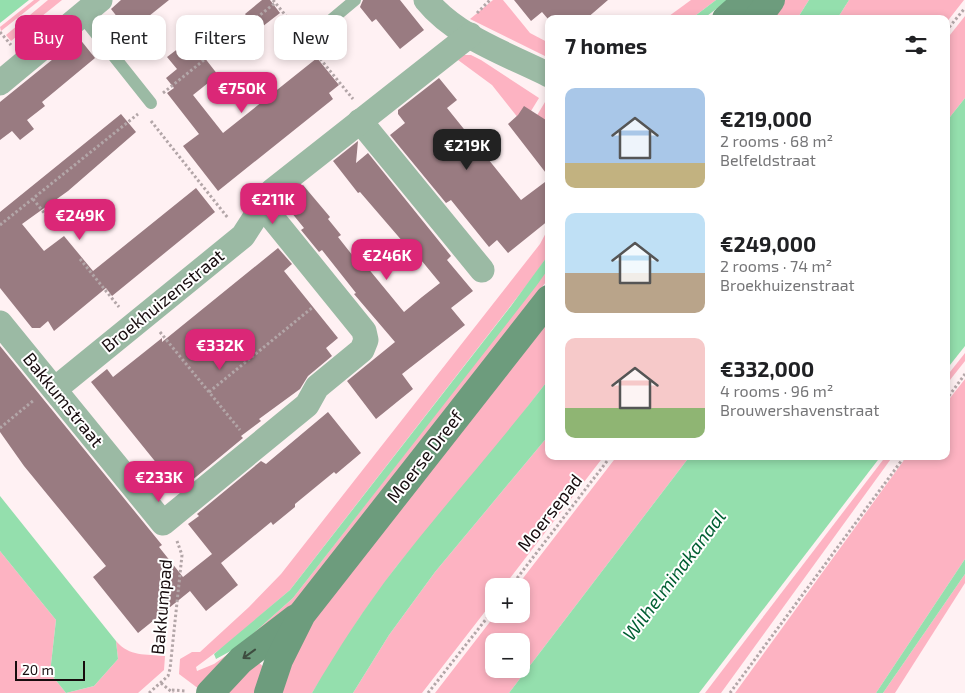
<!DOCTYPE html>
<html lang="en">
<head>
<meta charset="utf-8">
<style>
  body { margin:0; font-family:"Exo 2",sans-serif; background:#f6f6f6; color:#202124; height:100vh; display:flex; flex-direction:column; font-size:19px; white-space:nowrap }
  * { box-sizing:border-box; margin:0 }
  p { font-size:16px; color:#757577 }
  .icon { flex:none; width:28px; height:28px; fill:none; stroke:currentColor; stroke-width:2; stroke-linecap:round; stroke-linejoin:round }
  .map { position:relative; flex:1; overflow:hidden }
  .sheet { position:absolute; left:545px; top:15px; width:405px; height:445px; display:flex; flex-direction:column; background:#fff; border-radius:10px; box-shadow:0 2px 8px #0003 }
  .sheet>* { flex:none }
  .hud { position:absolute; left:15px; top:15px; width:455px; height:45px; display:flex; gap:10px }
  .buttons { position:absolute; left:485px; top:578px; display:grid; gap:10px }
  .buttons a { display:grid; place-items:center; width:45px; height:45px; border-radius:10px; background:#fff; box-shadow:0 2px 8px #0003; font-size:25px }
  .scale { position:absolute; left:15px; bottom:12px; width:70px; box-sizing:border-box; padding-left:5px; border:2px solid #170c0e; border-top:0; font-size:14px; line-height:18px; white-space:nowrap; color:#170c0e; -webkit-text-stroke:4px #fff; paint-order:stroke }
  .price { position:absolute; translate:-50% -42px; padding:0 11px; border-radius:10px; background:#db2777; color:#fff; font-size:16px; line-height:32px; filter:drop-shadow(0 1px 2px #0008) }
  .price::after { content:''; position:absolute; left:50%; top:30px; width:15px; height:11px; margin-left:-8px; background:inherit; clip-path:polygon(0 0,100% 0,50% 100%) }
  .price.on { background:#222; color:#fff }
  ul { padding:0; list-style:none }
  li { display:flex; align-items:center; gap:15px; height:125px; padding:0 20px }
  li span { display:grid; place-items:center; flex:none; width:140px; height:100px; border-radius:10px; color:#555 }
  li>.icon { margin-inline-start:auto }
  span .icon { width:60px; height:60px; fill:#fffc; stroke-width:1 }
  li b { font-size:21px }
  h2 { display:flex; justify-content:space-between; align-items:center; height:60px; padding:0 20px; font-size:21px }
  .tag { padding:0 18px; border-radius:10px; background:#fff; box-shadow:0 2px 8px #0003; font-size:18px; line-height:45px }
  .tag.on { background:#db2777; color:#fff }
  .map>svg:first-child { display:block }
  .green { fill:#fdb3c2; fill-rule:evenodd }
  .water { fill:#94dfad }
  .building { fill:#997b81 }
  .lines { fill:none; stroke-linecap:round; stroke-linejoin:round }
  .path { stroke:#b3a6a8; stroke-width:3; stroke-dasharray:2.5 2.5; stroke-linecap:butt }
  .lane { stroke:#9bbaa4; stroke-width:12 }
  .street { stroke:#9bbaa4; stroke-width:25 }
  .secondary { stroke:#6d9c7d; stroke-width:28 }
  .oneway { stroke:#3e4d40 }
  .labels { text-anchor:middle; stroke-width:4; stroke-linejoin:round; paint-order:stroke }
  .street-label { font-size:18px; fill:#170c0e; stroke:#fff }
  .water-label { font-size:19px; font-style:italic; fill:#015f33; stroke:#fff }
</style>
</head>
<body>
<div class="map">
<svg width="965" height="693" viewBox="0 0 965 693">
  <rect width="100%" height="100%" fill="#fff1f3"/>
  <g class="green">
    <path d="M34,0H40L1,31L0,27Z"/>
    <path d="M48,0H62L11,41L6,35Z"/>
    <path d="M493,0H503L530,33L549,43V58L470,19Z"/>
    <path d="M691,0H716L691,19H665Z"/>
    <path d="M779,0H809L797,19H764Z"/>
    <path d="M849,0H964L946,23V19H837Z"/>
    <path d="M965,16V98L946,122V40Z"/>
    <path d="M464,55H471L481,60L539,98L531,111L533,122L545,102L549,104V124H523L492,85L458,60Z"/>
    <path d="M549,227V254L533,277L290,590L227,644L196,667L197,671L214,664L238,647L293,598L549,268V278L536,295L287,613L199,689L179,674L180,659L192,652H200L249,607L281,574L540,244Z"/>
    <path d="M549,317V379L499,444L396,567L360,617L312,693H275L296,642Z"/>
    <path d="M965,353V361L946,385V377Z"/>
    <path d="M965,379V559L876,693H735L907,456H946V403Z"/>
    <path d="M549,435V456H604L504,586H494V600L422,693H353L389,635L435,572Z"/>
    <path d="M617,456H690L509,693H435L496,614H521V586H517ZM494,641H521V669H494Z"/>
    <path d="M886,456H893L721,693H705Z"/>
    <path d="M0,551L56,620L50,673L66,693H0Z"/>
    <path d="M965,574V583L895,693H883Z"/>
    <path d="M116,641C130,657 145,654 165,656L164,670L138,693H66L94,686L118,659Z"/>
    <path d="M258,662L266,669L256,693H221Z"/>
  </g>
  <g class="water">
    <path d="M0,0H29L0,23Z"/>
    <path d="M716,0H728L703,19H691Z"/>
    <path d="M809,0H849L837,19H797Z"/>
    <path d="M965,98V346L946,370V122Z"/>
    <path d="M549,254V268L537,285L293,598L238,647L216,659L214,654L290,590L511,306Z"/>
    <path d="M549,379V435L435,572L389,635L353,693H312C338,649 365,607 396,567C446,503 500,443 549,379Z"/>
    <path d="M690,456H881L699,693H509Z"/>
    <path d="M0,496L116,641L118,659L94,686L66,693L50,673L56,620L0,551Z"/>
    <path d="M965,559V574L883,693H876Z"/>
  </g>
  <g class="building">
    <path d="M121,0H169L129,32L111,9Z"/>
    <path d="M262,0H270L280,13L258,30L245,14Z"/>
    <path d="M363,0H400L424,30L400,49L376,19L372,22L360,7Z"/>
    <path d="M514,0H608L586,19H548L542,12L531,21Z"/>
    <path d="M196,35L210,52L204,57L218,75L193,95L223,133L317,58L339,85L329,93L333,99L218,191L183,146L199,134L167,93L174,88L166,78L177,69L167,57Z"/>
    <path d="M79,38L95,58L42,102L45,106L27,120L34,129L20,140L12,131L0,140V102Z"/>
    <path d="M439,78L457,100L447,108L521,200L549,179V220L508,253L497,240L489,247L451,200L446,203L390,135L405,123L398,114V110Z"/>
    <path d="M524,106L549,122V177L508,124L518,115Z"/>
    <path d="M121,114L136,132L68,191L22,224L44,251L64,236L93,271L196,188L215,212L112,296L106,288L54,331L48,321L40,328H32L0,288V212Z"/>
    <path d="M358,141L356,163L368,153L451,256L447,260L473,291L451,308L465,325L402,374L413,389L376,419L347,381L395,342L354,294L356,293L322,250L319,252L301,230L304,228L282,201L303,185L330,217L328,219L341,235L338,237L364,270L367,267L404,312L422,297L440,283L412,249L410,250L360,192L358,193L333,161Z"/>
    <path d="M278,248L292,264L284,271L338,338L326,348L332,356L308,376L300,389L259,419L261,421L241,436L243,438L179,491L91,382L107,369L113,377L162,338V342Z"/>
    <path d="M0,346L162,545L159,547L183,577L212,554L188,524L199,516L197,514L261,461L266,464L328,412L361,453L336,474L334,472L295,504V507L273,525L271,522L221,563L238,585L206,611L190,591L138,633L93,577L106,566L24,466L0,432Z"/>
  </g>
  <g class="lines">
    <g class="path">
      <path d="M273,0L295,27"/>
      <path d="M477,13L490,0"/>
      <path d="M946,31L965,8"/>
      <path d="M0,32L11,45"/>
      <path d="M317,55L353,99"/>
      <path d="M163,93L275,3"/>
      <path d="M151,121L228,218"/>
      <path d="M33,199L57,229"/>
      <path d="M0,225L138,114"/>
      <path d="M80,259L119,307"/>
      <path d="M160,332L240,430"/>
      <path d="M209,392L313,307"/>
      <path d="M946,400L965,374"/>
      <path d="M0,428L34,400"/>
      <path d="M511,586L611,456"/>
      <path d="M161,683L173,693"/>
      <path d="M172,690L186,691"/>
      <path d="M149,693L168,676L170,669L182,555L177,541"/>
      <path d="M428,693L494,609"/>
      <path d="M730,693L905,456"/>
    </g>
    <g class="lane">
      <path d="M81,15L151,103"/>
      <path d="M306,41L355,0"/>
    </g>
    <g class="street">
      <path d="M426,0C456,37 507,54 549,75"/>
      <path d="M0,83L100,0"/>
      <path d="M360,121L482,270"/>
      <path d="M0,323L163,523L307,405L317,387L362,350L366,340L364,331L262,205"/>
      <path d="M55,389L243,236L272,191L470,35"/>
    </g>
    <g class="secondary">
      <path d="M726,19L747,0"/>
      <path d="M757,19L771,0"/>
      <path d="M210,693L241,660L296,618"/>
      <path d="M268,693L279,660L302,614L549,299"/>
    </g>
  </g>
  <defs><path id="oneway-shaft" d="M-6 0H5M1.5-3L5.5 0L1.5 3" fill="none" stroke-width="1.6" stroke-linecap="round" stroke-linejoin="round" transform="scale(1.25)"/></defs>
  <use class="oneway" href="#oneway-shaft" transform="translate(249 654) rotate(144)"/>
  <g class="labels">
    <g class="street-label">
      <text transform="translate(163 301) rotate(-39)" y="6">Broekhuizenstraat</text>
      <text transform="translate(63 400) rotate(51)" y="6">Bakkumstraat</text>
      <text transform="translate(425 457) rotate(-52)" y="6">Moerse Dreef</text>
      <text transform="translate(550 513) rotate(-52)" y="6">Moersepad</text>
      <text transform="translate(162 607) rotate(-85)" y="6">Bakkumpad</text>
    </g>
    <g class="water-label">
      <text transform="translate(674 575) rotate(-53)" y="7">Wilhelminakanaal</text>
    </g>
  </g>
</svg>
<div class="buttons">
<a>+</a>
<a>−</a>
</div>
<div class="scale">20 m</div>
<b class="price" style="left:242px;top:114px">€750K</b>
<b class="price on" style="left:467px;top:171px">€219K</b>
<b class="price" style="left:273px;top:225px">€211K</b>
<b class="price" style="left:80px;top:241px">€249K</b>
<b class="price" style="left:387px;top:281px">€246K</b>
<b class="price" style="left:220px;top:371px">€332K</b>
<b class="price" style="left:159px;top:503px">€233K</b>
<div class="hud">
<a class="tag on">Buy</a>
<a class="tag">Rent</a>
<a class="tag">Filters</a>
<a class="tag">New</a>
</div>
<section class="sheet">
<h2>7 homes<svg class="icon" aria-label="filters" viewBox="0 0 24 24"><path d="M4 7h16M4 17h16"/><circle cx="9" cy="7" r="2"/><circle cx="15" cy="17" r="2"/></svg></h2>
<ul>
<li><span style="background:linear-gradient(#a9c7e8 75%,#c2b280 0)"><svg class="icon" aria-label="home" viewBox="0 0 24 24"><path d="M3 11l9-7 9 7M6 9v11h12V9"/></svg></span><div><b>€219,000</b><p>2 rooms · 68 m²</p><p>Belfeldstraat</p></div></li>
<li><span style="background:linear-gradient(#bfe0f5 60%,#b9a48a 0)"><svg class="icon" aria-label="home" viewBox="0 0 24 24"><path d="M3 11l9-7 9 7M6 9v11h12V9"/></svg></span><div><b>€249,000</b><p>2 rooms · 74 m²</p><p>Broekhuizenstraat</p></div></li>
<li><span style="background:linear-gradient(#f6c9c9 70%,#8fb573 0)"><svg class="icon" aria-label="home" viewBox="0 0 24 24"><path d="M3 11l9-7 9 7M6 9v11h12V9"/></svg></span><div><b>€332,000</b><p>4 rooms · 96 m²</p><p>Brouwershavenstraat</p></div></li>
</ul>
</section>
</div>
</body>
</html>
